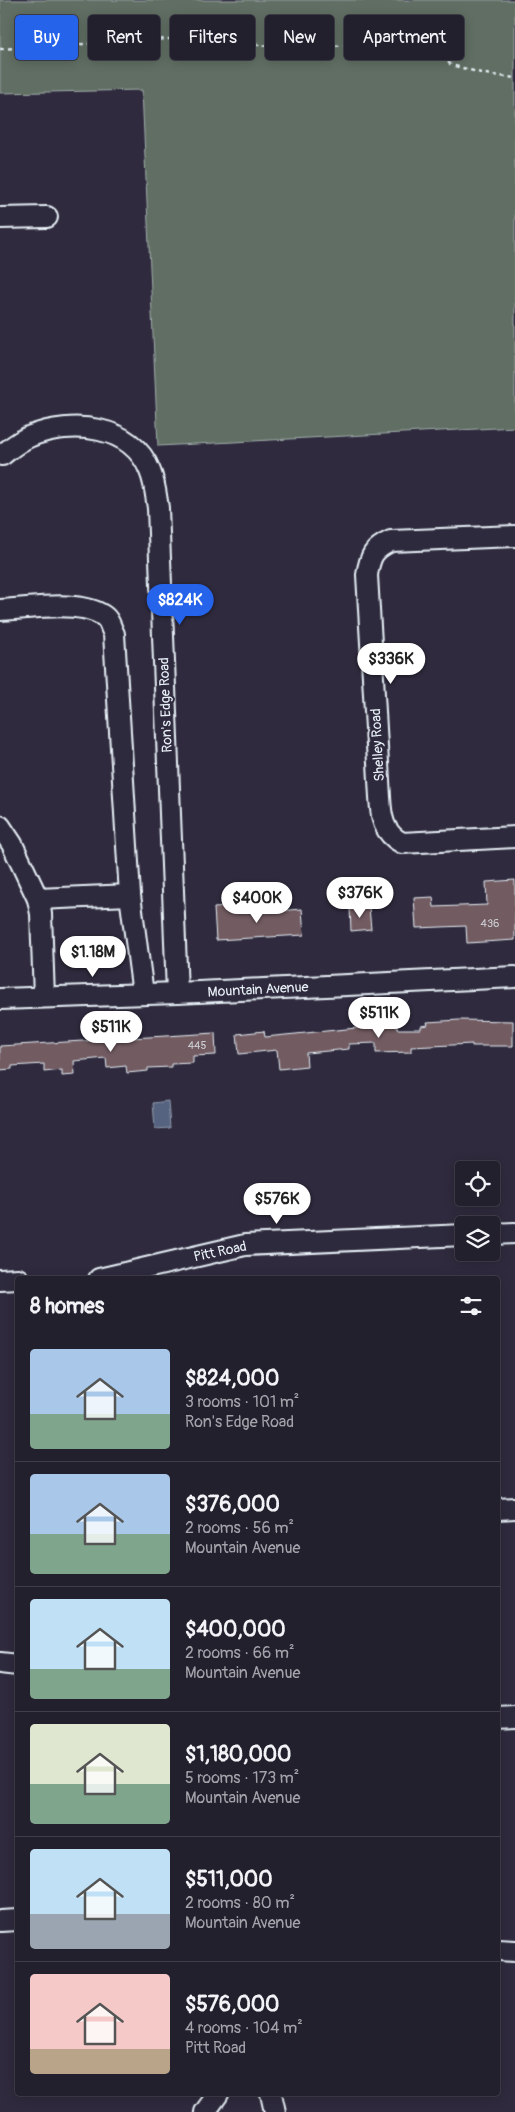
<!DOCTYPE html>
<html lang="en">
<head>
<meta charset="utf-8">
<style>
  body { margin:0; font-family:Pangolin,sans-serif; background:#2f2d3a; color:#f1f3f6; height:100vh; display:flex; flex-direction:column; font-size:19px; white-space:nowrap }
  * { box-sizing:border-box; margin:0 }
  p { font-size:16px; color:#a3a3aa }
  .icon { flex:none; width:28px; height:28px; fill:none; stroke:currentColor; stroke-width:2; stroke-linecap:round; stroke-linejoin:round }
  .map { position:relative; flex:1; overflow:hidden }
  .drawer { position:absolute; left:15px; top:1276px; width:485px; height:820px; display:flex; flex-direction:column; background:#23202e; border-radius:5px; box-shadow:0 2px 12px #0003,0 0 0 1px #403e4a }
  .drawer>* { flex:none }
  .guide { position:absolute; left:15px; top:15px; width:485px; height:45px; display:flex; gap:10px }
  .buttons { position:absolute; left:455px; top:1161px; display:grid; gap:10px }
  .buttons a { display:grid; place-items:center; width:45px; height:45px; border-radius:5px; background:#23202e; box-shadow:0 2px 12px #0003,0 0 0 1px #403e4a; font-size:25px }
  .price { position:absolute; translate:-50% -42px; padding:0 11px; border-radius:18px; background:#fff; color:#222; font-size:16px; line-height:32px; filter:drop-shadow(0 1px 2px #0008) }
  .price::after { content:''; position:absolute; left:50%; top:30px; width:15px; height:11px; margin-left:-8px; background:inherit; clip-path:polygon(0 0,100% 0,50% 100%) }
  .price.current { background:#2563eb; color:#fff }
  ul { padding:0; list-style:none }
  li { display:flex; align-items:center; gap:15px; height:125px; padding:0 15px }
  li+li { border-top:1px solid #403e4a }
  li span { display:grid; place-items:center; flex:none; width:140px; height:100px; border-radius:5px; color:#555 }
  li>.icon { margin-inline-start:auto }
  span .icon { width:60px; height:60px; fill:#fffc; stroke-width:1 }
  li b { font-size:21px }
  h2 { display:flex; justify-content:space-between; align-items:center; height:60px; padding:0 15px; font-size:21px }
  .chip { padding:0 18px; border-radius:5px; background:#23202e; box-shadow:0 2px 12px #0003,0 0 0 1px #403e4a; font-size:18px; line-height:45px }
  .chip.current { background:#2563eb; color:#fff }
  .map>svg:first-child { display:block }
  .green { fill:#606e64; stroke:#a4b0ae }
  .water { fill:#576480; stroke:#919cb0 }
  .building { fill:#725b62; stroke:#e8f1f8 }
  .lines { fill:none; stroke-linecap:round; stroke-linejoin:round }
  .minor-casing { stroke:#e8f1f8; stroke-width:24 }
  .path { stroke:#e8f1f8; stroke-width:2.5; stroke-dasharray:4 4; stroke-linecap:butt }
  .minor { stroke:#2f2a3d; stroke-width:20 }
  .labels { text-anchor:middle; stroke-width:4; stroke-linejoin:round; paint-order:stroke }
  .number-label { font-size:11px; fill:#caccd2 }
  .street-label { font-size:14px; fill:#e8f1f8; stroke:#2f2a3d }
</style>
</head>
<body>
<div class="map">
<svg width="515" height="2112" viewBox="0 0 515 2112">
  <rect width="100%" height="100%" fill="#2f2a3d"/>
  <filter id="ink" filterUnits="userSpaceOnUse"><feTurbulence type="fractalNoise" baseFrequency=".02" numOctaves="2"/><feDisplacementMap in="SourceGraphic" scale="10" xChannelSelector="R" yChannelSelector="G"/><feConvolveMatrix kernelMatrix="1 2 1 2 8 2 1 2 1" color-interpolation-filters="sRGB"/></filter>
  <g filter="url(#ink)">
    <path class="green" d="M0,0H515V427L158,446L142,90L0,93Z"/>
    <path class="water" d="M168,1101L170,1128L155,1129L153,1103Z"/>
    <g class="building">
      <path d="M515,880V940L467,943L466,926L416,928L414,898L433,897L434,907L487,905L486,882Z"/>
      <path d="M229,907V911L265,909V912L302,909L304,935L216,940L214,908Z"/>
      <path d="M369,907L371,929L351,931L350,908Z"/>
      <path d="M459,1020L513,1021V1046H472V1044L411,1047V1052L376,1053V1043L349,1044V1049L306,1053L307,1066L279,1069L277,1050L239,1054L237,1034L264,1031L265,1037L367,1027V1025L395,1024L398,1029H421V1026L428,1025L427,1022Z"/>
      <path d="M215,1033L216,1055L193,1056V1063L171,1064V1067L148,1068V1071L127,1073L126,1066L107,1068L106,1058L74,1061L75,1075L62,1076V1070L44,1072V1064L12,1066V1069L0,1070V1046Z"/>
    </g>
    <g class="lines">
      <defs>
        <g id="minor">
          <path d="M0,218L47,217"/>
          <path d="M2,455C11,448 20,440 31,436C71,420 132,424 150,471C155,483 156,496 158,508L177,993"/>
          <path d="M515,536L391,541C373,549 370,556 367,575L380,797C381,817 383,833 402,843L515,837"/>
          <path d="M0,610C28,609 83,599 105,617C110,621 111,629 114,634L130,895L143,994"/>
          <path d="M0,826L12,844L38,899L41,914L44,997"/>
          <path d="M38,899L130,895"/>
          <path d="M0,999L177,993L515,977"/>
          <path d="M491,1234L515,1233"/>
          <path d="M99,1279L245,1245L464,1235"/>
          <path d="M0,1280L18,1279"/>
          <path d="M498,1509L515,1508"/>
          <path d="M0,1663L18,1665"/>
          <path d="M498,1718L515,1717"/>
          <path d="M0,1921L18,1920"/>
          <path d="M498,1950L515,1951"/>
          <path d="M271,2094L275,2112"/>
          <path d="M205,2112L218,2094"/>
        </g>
      </defs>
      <use href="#minor" class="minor-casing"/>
      <path class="path" d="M0,49L169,39L219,41L278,47L429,44L451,65L485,74L515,78"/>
      <use href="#minor" class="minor"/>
    </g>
  </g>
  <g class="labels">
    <g class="number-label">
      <text x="490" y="927">436</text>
      <text x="197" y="1049">445</text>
    </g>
    <g class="street-label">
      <text transform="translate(165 705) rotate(-92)" y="5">Ron's Edge Road</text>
      <text transform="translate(377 745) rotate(-93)" y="5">Shelley Road</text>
      <text transform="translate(258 989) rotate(-3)" y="5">Mountain Avenue</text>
      <text transform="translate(220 1251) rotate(-12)" y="5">Pitt Road</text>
    </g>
  </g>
</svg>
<div class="buttons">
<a><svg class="icon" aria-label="locate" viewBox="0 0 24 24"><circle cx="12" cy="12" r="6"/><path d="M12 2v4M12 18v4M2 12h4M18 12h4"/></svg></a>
<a><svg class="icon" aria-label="layers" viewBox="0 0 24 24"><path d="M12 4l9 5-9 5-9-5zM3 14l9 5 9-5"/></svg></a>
</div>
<b class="price current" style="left:180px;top:626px">$824K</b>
<b class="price" style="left:391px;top:685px">$336K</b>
<b class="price" style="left:360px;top:919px">$376K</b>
<b class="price" style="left:257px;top:924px">$400K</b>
<b class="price" style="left:93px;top:978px">$1.18M</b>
<b class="price" style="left:379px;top:1039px">$511K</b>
<b class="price" style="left:111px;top:1053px">$511K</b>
<b class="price" style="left:277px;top:1225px">$576K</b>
<div class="guide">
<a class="chip current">Buy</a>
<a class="chip">Rent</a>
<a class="chip">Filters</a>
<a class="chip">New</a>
<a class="chip">Apartment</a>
</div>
<section class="drawer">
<h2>8 homes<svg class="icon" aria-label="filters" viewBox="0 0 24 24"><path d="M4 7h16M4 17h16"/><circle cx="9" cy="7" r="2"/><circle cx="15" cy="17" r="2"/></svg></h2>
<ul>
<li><span style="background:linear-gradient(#a9c7e8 65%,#7fa58c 0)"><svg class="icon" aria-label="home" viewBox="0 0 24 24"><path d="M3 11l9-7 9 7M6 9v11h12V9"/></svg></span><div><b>$824,000</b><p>3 rooms · 101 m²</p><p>Ron's Edge Road</p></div></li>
<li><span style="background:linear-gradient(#a9c7e8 60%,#7fa58c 0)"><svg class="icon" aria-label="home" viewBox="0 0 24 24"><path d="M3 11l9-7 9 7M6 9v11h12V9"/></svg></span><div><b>$376,000</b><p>2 rooms · 56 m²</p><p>Mountain Avenue</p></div></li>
<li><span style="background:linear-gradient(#bfe0f5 70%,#7fa58c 0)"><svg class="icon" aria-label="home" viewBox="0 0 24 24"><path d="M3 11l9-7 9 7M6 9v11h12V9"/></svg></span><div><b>$400,000</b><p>2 rooms · 66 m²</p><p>Mountain Avenue</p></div></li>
<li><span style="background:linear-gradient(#dfe7d0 60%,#7fa58c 0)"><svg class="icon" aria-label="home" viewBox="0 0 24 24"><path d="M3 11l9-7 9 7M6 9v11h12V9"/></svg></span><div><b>$1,180,000</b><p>5 rooms · 173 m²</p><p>Mountain Avenue</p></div></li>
<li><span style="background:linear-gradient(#bfe0f5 65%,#9aa5b1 0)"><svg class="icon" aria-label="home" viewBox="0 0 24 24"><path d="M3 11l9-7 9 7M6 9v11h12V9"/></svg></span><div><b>$511,000</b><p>2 rooms · 80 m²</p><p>Mountain Avenue</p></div></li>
<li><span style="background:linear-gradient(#f6c9c9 75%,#b9a48a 0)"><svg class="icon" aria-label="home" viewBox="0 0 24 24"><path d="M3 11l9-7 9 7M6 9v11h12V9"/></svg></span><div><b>$576,000</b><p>4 rooms · 104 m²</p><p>Pitt Road</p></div></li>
</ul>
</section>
</div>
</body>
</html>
